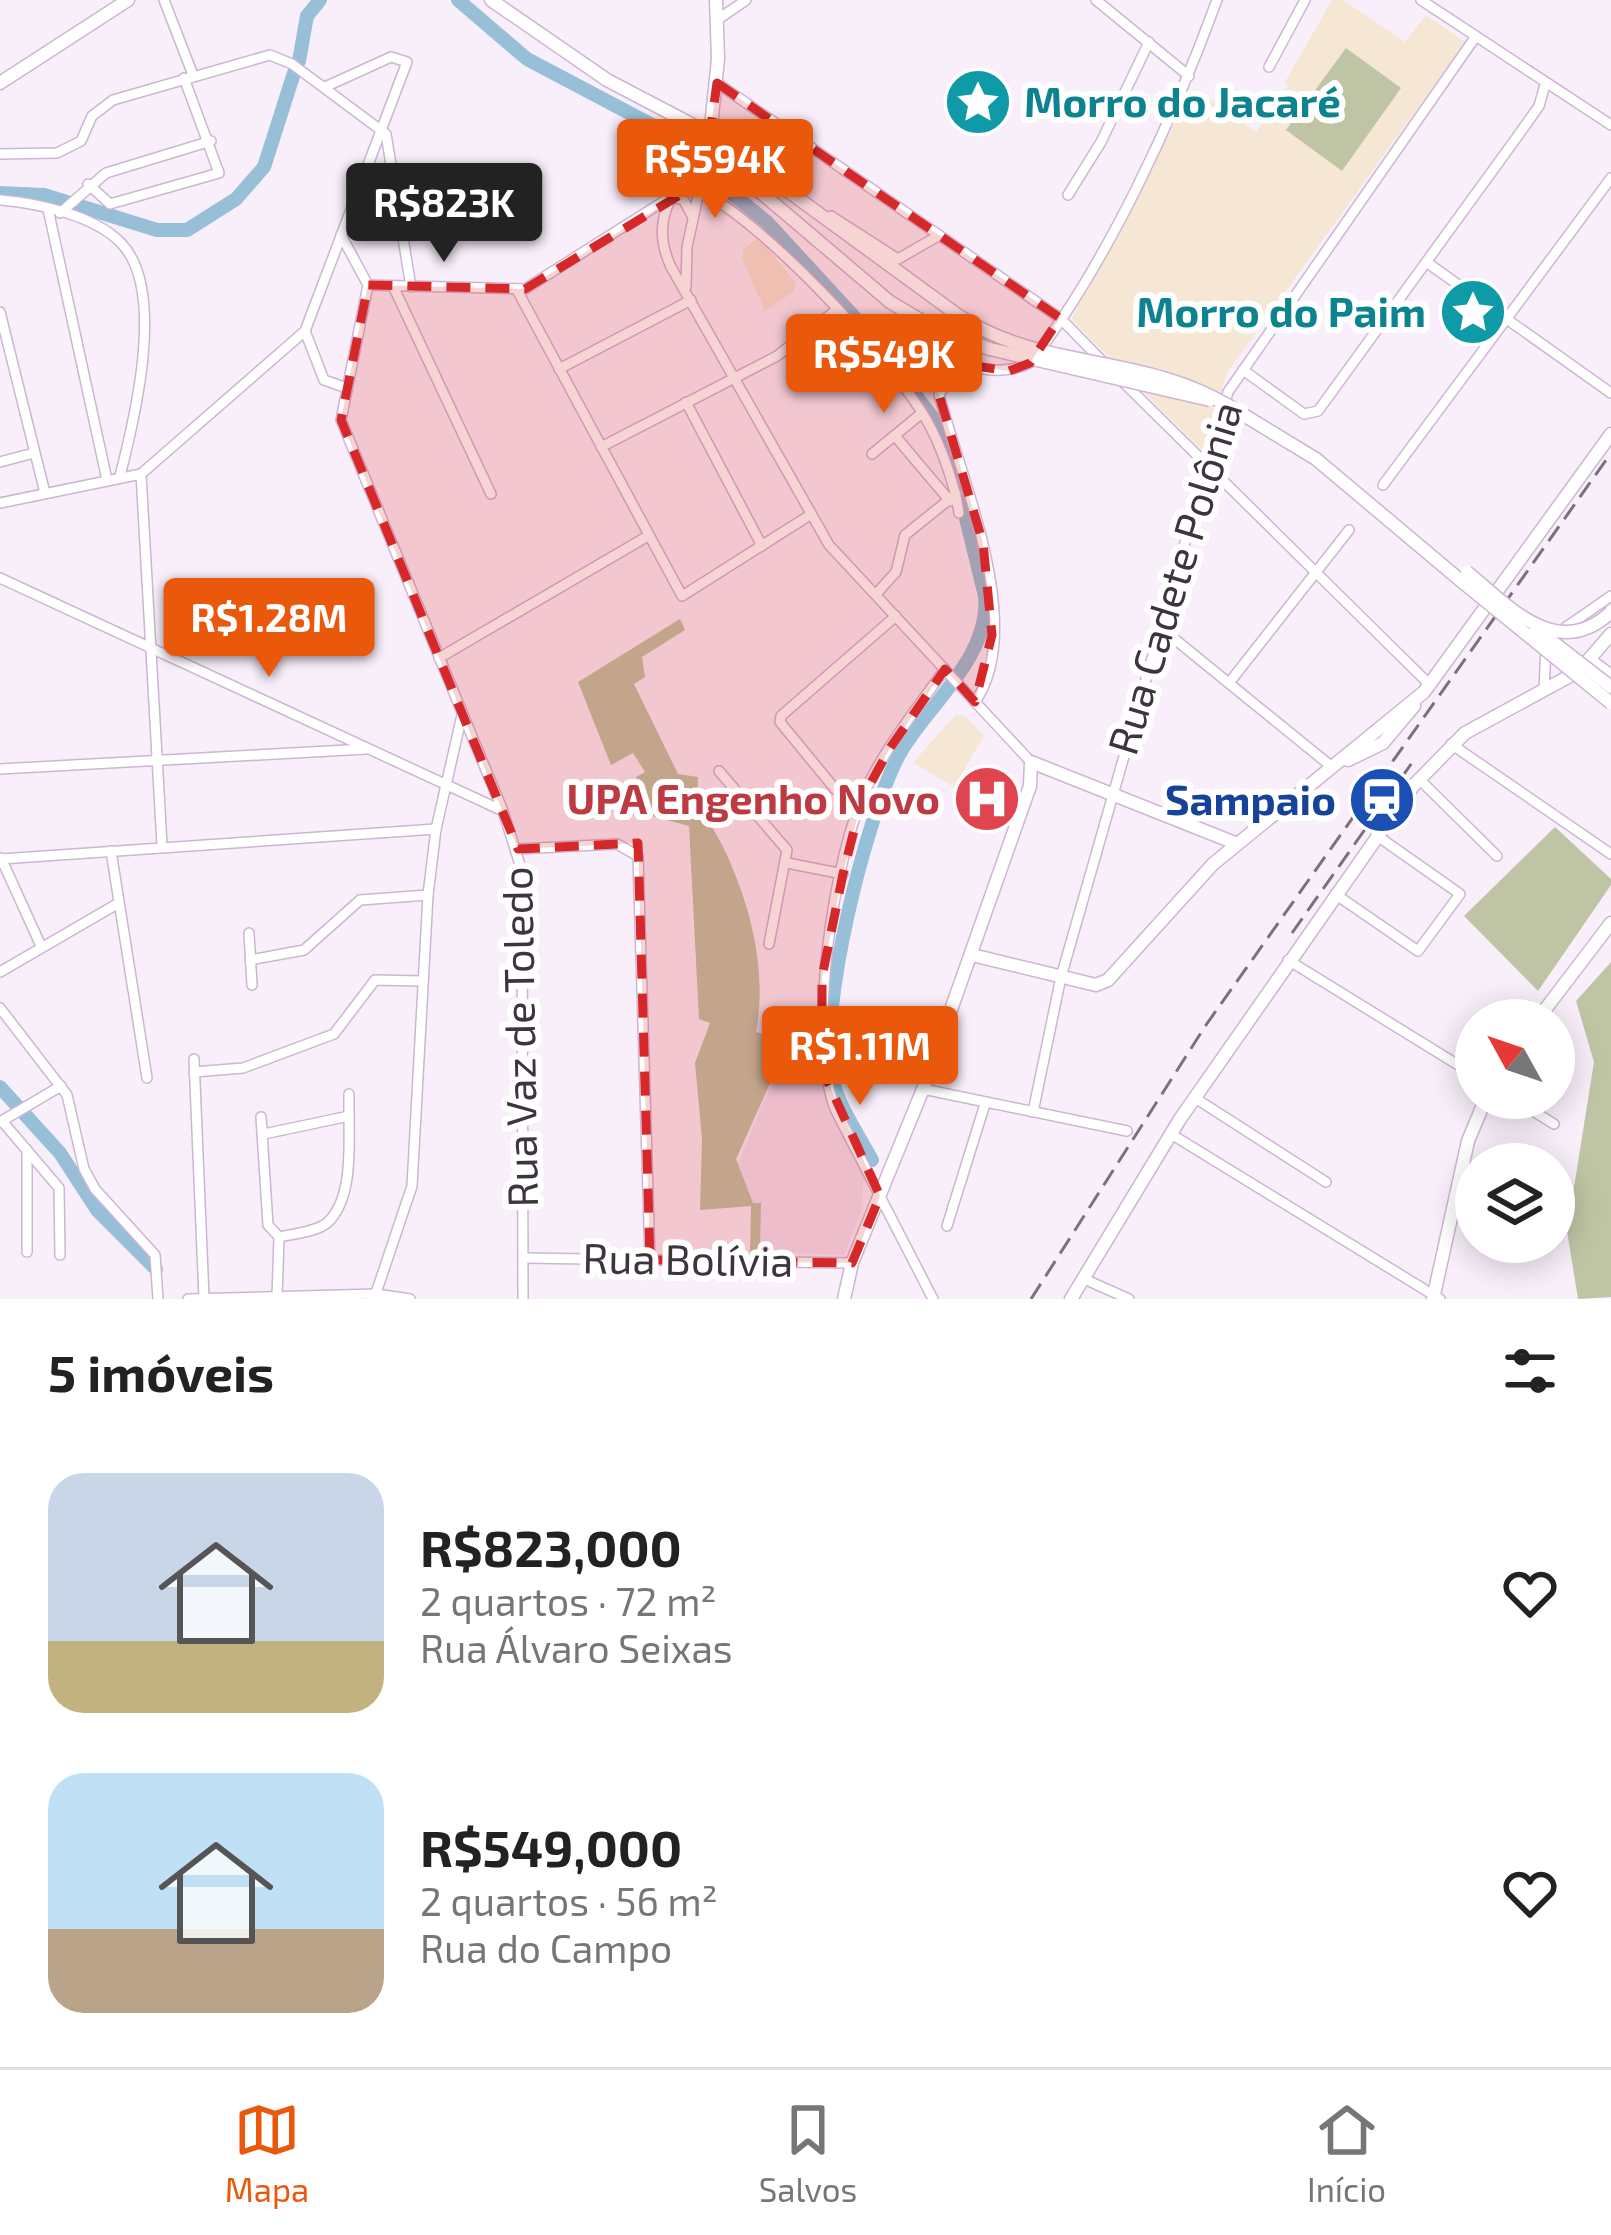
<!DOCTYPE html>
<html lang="pt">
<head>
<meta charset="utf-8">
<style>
  body { margin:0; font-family:"Exo 2",sans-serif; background:#f2f2f2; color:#222; height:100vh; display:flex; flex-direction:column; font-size:45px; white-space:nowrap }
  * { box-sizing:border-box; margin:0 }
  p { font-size:39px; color:#767676 }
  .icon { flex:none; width:66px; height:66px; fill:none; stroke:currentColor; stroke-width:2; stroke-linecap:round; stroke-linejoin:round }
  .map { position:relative; height:1299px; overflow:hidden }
  .drawer { display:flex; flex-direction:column; background:#fff; flex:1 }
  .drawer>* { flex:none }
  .needle { width:78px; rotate:310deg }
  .tools { position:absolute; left:1455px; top:999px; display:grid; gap:24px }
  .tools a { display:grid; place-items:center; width:120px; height:120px; border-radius:50%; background:#fff; box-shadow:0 6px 30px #0003; font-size:60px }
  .price { position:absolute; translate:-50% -102px; padding:0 27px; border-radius:12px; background:#ea580c; color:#fff; font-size:39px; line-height:78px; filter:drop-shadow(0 3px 6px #0008) }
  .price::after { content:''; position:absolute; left:50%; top:72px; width:36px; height:27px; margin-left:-18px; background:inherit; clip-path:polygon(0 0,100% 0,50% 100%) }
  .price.active { background:#222; color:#fff }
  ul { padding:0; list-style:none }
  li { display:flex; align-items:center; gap:36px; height:300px; padding:0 48px }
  li span { display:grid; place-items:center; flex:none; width:336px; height:240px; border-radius:36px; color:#555 }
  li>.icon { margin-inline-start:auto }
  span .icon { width:144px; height:144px; fill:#fffc; stroke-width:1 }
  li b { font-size:51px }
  h2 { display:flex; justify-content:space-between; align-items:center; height:144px; padding:0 48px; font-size:51px }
  .tab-bar { display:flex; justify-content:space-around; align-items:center; height:168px; border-top:3px solid #e0e0e0; background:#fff; font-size:33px; color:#767676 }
  .tab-bar a { display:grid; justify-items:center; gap:6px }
  .tab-bar .active { color:#ea580c }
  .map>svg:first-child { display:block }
  .commercial { fill:#f3e3f6 }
  .education { fill:#f5e7d4 }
  .green { fill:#bfc5a4 }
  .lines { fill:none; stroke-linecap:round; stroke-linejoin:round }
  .river { stroke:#97c0d8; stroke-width:14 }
  .minor-casing { stroke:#ceb5d3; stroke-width:12 }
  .major-casing { stroke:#ceb5d3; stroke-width:15 }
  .minor { stroke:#fff; stroke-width:9 }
  .major { stroke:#fff; stroke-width:12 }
  .rail { stroke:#7b717d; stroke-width:3; stroke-dasharray:18 9; stroke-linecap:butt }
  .major-bridge-casing { stroke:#ceb5d3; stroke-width:15; stroke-linecap:butt }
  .major-bridge { stroke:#fff; stroke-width:12 }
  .marked { fill:#d62828; fill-opacity:0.2; stroke:#d62828; stroke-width:9; stroke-dasharray:24 15; stroke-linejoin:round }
  .labels { text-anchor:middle; stroke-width:12; stroke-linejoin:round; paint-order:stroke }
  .culture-label { font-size:42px; font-weight:bold; fill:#0d838f; stroke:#fff; text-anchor:start }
  .street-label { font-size:42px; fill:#3e3440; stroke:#fff }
  .health-label { font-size:42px; font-weight:bold; fill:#be3a42; stroke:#fff; text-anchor:end }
  .transit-label { font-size:42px; font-weight:bold; fill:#164399; stroke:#fff; text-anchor:end }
</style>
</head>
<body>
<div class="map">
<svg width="1611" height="1299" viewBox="0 0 1611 1299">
  <rect width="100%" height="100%" fill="#f9effb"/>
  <path class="commercial" d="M804,1044L819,1054L826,1094L864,1178L861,1212L844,1255L760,1252L761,1204L753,1203L736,1169L786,1048L796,1052Z"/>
  <g class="education">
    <path d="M1332,0H1343L1405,42L1426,15L1465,42L1227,373L1203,451L1071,319L1194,88L1256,132L1288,86L1285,82Z"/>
    <path d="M759,237L796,284L793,292L765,311L742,259L743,250Z"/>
    <path d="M955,715L965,716L984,736L954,787L913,763Z"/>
  </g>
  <g class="green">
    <path d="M1346,48L1401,88L1342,171L1286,130Z"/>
    <path d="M680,619L685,630L642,657L645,677L634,684L678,774L698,777C695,807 715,828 726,853C752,910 767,972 756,1032L782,1040L786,1048L736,1159L753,1203H761L760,1252L750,1253L751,1206L700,1210L702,1139L695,1063L710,1023L699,1019L689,826L641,813L646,799L636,777L645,772L633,753L611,765L578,682Z"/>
    <path d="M1555,827L1611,879V885L1538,991L1464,916Z"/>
    <path d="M1611,962V1297L1578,1299L1567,1231L1594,1062L1576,1001Z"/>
  </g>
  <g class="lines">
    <g class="river">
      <path d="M458,0L527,59L671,135"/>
      <path d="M299,61L307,16L320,0"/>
      <path d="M721,185L767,222L858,321L937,423L953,465L985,596C991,658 925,707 899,755C866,817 818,1010 832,1077C837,1104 859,1136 872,1160"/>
      <path d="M0,193L44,195L157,230H187L236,199L264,167L294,73"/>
      <path d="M0,1087L60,1153L97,1210L156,1269"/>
    </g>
    <defs>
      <g id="minor">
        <path d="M164,0L193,75"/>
        <path d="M1096,0L1189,76"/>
        <path d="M1421,0L1611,125"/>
        <path d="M717,20L746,0"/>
        <path d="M1269,67L1305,0"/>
        <path d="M717,83L1060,318L1106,365"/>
        <path d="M708,147C677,187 647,216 671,267L829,545L1031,762"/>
        <path d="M0,154L57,153L81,141L92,116L113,100L270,55L292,64L386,134L411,287"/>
        <path d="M88,184L110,204L219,173L184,78"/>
        <path d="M699,191C761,219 891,359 926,419C941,445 955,485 959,513"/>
        <path d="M1068,195L1101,142L1149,42"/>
        <path d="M669,198L683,199L693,217"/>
        <path d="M0,200C37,203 94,215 121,243C167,290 134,421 120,476"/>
        <path d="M48,209L107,480"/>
        <path d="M60,213L106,173L211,141"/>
        <path d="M831,216L898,259L938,236"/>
        <path d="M341,235L368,285L341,420L503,811L522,871L523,1299"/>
        <path d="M1429,264L1611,393"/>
        <path d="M368,285L525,289L669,198"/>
        <path d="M393,286L491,494"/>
        <path d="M686,287L687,247L708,150"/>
        <path d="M517,290L682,596L810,515"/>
        <path d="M0,312L45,493"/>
        <path d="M305,331L324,380L344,387"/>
        <path d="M931,348C960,366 998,379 1030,363C1107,264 1174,118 1217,0"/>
        <path d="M962,364L939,394C959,475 1028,626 975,702"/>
        <path d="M559,369L691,300"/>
        <path d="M1243,370L1304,414L1318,411L1517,137L1539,106L1545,85"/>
        <path d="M1122,381L1430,685"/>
        <path d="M686,402L762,546"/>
        <path d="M895,436L950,501"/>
        <path d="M601,447L777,356L835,311"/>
        <path d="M872,454L922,413"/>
        <path d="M0,462L34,453"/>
        <path d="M141,474L162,845"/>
        <path d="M1383,485L1611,178"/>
        <path d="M0,503L141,474L305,331L407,62L391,57L325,87"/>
        <path d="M0,578L503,811"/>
        <path d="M876,594L896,572L905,535L956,494"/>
        <path d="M1161,628L1332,767"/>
        <path d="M1562,630L1611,596"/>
        <path d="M439,658L648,536"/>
        <path d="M1229,683L1349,530"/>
        <path d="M1544,691L1546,645"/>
        <path d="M1451,744L1611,854"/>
        <path d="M0,769L366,749"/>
        <path d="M719,771L787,850L769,944"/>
        <path d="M1419,779L1497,856"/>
        <path d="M835,789L780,722L781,716L896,616"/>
        <path d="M518,849L617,844L638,856L650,1260"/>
        <path d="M111,851L147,1078"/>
        <path d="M1,858L41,946"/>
        <path d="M1,859L436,829"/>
        <path d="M787,863L843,874"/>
        <path d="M1335,894L1418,951L1460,894L1376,835"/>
        <path d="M249,933L252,985"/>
        <path d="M250,960L304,950L360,900L428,895"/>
        <path d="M1288,960L1476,1076"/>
        <path d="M0,972L117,904"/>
        <path d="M0,1008L67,1095L84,1169L95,1189L155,1255L158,1299"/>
        <path d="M194,1059L204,1298"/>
        <path d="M194,1072L243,1068L334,1034L375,980L421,981"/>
        <path d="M923,1089L1127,1131"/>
        <path d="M1195,1098L1326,1182"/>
        <path d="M1512,1098L1554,1124"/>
        <path d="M1033,1112L1061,977L1228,392L1474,39"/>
        <path d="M349,1116V1094"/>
        <path d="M261,1117L268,1225L279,1237L277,1297"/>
        <path d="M2,1121L59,1188L60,1255"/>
        <path d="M0,1122L61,1086"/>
        <path d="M264,1134L349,1116C349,1146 353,1200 327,1223C316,1232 292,1234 279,1237"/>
        <path d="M1171,1134L1440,1299"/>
        <path d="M947,1226L985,1104"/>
        <path d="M27,1252V1150"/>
        <path d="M524,1258L852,1263"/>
        <path d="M1082,1278L1129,1299"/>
        <path d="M188,1299L376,1294L410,1299"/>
        <path d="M374,1299L412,1186L428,895L436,829L462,715"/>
        <path d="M933,1299L836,1111C806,1039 833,855 868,785C888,744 918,707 945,669"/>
      </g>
      <g id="major">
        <path d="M491,0L607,80L710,134L959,316"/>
        <path d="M0,83L128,0"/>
        <path d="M679,123L890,302L937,330L990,349"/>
        <path d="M710,136L718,59L716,0"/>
        <path d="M700,186L717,171L734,168"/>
        <path d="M1229,406L1316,459L1460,580"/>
        <path d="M1591,661L1611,676"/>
        <path d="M1348,760L1383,743L1414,706"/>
        <path d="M972,955L1096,985L1108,980L1213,864L1424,692L1611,434"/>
        <path d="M1537,1020L1611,923"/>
        <path d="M844,1299L852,1263L923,1089L1030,786L1031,762L1235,843"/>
        <path d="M1071,1299L1180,1119L1413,786L1465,733L1579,671L1611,634"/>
        <path d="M1433,1299L1468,1141L1486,1098"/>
      </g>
    </defs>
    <use href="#minor" class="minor-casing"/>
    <use href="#major" class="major-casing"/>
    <use href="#minor" class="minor"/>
    <use href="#major" class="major"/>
    <g class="rail">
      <path d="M1292,933L1416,757"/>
      <path d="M1031,1299L1206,1025L1611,453"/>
    </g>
    <defs>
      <g id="major-bridge">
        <path d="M959,316C1043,371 1140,353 1229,406"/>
        <path d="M990,349L1210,400"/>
        <path d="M1467,572C1509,607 1558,662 1611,612"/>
        <path d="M1460,580L1611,703"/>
        <path d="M1536,629L1611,687"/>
      </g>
    </defs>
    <use href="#major-bridge" class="major-bridge-casing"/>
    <use href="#major-bridge" class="major-bridge"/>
  </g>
  <path class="marked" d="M717,83L1060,318L1030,363L1009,371L962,364L937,388L983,543L992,635L975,702L945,669L890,748L862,799L843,874L822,977V1069L880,1196L852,1263L650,1260L638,843L518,849L341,420L368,285L525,289L729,165L708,147Z"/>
  <defs>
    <symbol id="sight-disc" viewBox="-11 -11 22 22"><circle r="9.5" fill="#0f9aa8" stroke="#fff"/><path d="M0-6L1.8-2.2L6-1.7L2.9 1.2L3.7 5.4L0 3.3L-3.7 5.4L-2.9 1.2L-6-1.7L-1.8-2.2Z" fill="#fff"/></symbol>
    <symbol id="hospital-disc" viewBox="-11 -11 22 22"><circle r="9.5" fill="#e0444e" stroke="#fff"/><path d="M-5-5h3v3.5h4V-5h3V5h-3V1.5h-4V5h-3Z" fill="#fff"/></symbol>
    <symbol id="station-disc" viewBox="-11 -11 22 22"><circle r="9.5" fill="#1a4fb4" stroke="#fff"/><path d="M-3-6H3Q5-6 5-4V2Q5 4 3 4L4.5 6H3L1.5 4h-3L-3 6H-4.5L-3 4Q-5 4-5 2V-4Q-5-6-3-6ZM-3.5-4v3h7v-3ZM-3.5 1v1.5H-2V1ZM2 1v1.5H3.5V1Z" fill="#fff"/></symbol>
  </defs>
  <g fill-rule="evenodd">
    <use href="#sight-disc" x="940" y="64" width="76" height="76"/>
    <use href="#sight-disc" x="1435" y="274" width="76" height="76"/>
    <use href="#hospital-disc" x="949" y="761" width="76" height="76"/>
    <use href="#station-disc" x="1344" y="762" width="76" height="76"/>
  </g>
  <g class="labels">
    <g class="culture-label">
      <text x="1024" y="117">Morro do Jacaré</text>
      <text x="1426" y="327" text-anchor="end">Morro do Paim</text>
    </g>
    <g class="street-label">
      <text transform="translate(1175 578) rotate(-73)" y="15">Rua Cadete Polônia</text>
      <text transform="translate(520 1037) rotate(-91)" y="15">Rua Vaz de Toledo</text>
      <text transform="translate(688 1260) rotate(1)" y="15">Rua Bolívia</text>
    </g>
    <g class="health-label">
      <text x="940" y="814">UPA Engenho Novo</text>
    </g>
    <g class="transit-label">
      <text x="1336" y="815">Sampaio</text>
    </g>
  </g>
</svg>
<div class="tools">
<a><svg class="needle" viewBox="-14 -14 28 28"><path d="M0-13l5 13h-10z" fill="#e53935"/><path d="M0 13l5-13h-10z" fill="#767676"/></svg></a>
<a><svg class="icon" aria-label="layers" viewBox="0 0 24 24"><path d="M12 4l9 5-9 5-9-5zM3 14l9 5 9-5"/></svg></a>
</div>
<b class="price" style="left:715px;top:221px">R$594K</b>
<b class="price active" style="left:444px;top:265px">R$823K</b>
<b class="price" style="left:884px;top:416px">R$549K</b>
<b class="price" style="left:269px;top:680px">R$1.28M</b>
<b class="price" style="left:860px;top:1108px">R$1.11M</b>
</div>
<section class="drawer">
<h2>5 imóveis<svg class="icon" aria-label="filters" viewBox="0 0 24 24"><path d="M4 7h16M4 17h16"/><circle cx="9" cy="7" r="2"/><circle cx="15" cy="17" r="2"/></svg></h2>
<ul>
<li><span style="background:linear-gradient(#c9d6e8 70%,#c2b280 0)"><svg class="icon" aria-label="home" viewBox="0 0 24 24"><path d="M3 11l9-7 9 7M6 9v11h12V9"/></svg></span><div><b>R$823,000</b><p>2 quartos · 72 m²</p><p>Rua Álvaro Seixas</p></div><svg class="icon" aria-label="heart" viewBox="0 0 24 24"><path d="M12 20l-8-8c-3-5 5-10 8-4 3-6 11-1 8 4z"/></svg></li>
<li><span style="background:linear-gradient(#bfe0f5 65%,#b9a48a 0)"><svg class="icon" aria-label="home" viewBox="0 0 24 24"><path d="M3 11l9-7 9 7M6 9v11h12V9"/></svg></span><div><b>R$549,000</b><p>2 quartos · 56 m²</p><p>Rua do Campo</p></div><svg class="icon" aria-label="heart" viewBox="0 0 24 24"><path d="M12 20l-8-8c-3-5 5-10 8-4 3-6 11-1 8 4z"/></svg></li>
</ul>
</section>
<nav class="tab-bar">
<a class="active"><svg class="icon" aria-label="map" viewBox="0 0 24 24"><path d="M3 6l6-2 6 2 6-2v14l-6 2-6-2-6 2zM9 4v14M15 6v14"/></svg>Mapa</a>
<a><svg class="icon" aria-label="saved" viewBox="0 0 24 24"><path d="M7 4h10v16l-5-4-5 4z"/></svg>Salvos</a>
<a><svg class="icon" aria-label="home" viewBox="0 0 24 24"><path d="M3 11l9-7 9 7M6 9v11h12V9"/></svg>Início</a>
</nav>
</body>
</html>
